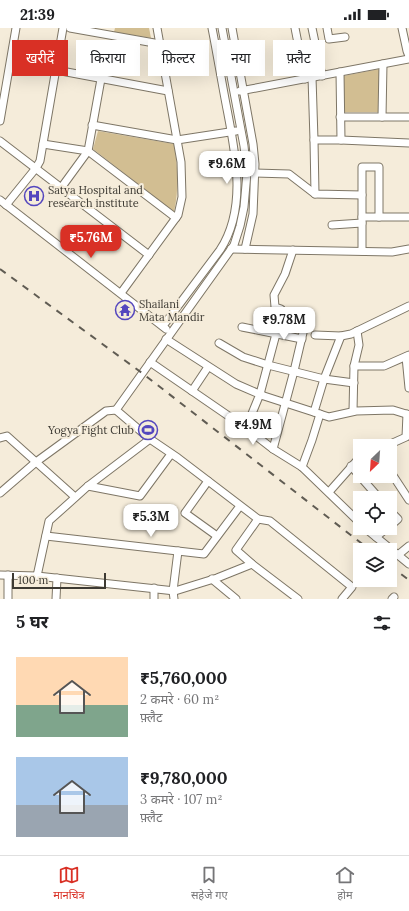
<!DOCTYPE html>
<html lang="hi">
<head>
<meta charset="utf-8">
<style>
  body { margin:0; font-family:Lora,"Noto Sans Devanagari",serif; background:#f6f6f6; color:#202124; height:100vh; display:flex; flex-direction:column; font-size:15px; white-space:nowrap }
  * { box-sizing:border-box; margin:0 }
  p { font-size:13px; color:#757577 }
  .icon { flex:none; width:22px; height:22px; fill:none; stroke:currentColor; stroke-width:2; stroke-linecap:round; stroke-linejoin:round }
  .map { position:relative; height:571px; overflow:hidden }
  .panel { display:flex; flex-direction:column; background:#fff; flex:1 }
  .panel>* { flex:none }
  .hud { position:absolute; left:12px; top:12px; width:385px; height:36px; display:flex; gap:8px }
  .needle { width:26px; rotate:205deg }
  .buttons { position:absolute; left:353px; top:411px; display:grid; gap:8px }
  .buttons a { display:grid; place-items:center; width:44px; height:44px; border-radius:0px; background:#fff; box-shadow:0 4px 16px #0002; font-size:20px }
  .scale { position:absolute; left:12px; bottom:10px; width:94px; box-sizing:border-box; padding-left:4px; border:2px solid #3d3a33; border-top:0; font-size:11px; line-height:14px; white-space:nowrap; color:#3d3a33; -webkit-text-stroke:3px #f5ecda; paint-order:stroke }
  .price { position:absolute; translate:-50% -34px; padding:0 9px; border-radius:8px; background:#fff; color:#222; font-size:13px; line-height:26px; filter:drop-shadow(0 1px 2px #0008) }
  .price::after { content:''; position:absolute; left:50%; top:24px; width:12px; height:9px; margin-left:-6px; background:inherit; clip-path:polygon(0 0,100% 0,50% 100%) }
  .price.current { background:#d93025; color:#fff }
  ul { padding:0; list-style:none }
  li { display:flex; align-items:center; gap:12px; height:100px; padding:0 16px }
  li span { display:grid; place-items:center; flex:none; width:112px; height:80px; border-radius:0px; color:#555 }
  li>.icon { margin-inline-start:auto }
  span .icon { width:48px; height:48px; fill:#fffc; stroke-width:1 }
  li b { font-size:17px }
  h2 { display:flex; justify-content:space-between; align-items:center; height:48px; padding:0 16px; font-size:17px }
  .pill { padding:0 14px; border-radius:0px; background:#fff; box-shadow:0 4px 16px #0002; font-size:14px; line-height:36px }
  .pill.current { background:#d93025; color:#fff }
  .status { display:flex; justify-content:space-between; align-items:center; height:28px; padding:0 20px; background:#fff; direction:ltr }
  .status svg { height:11px; fill:currentColor }
  .tabs { display:flex; justify-content:space-around; align-items:center; height:56px; border-top:1px solid #e0e0e0; background:#fff; font-size:11px; color:#757577 }
  .tabs a { display:grid; justify-items:center; gap:2px }
  .tabs .current { color:#d93025 }
  .map>svg:first-child { display:block }
  .green { fill:#d2be92 }
  .lines { fill:none; stroke-linecap:round; stroke-linejoin:round }
  .minor-casing { stroke:#7e7666; stroke-width:9 }
  .minor { stroke:#fff; stroke-width:7 }
  .rail { stroke:#605c53; stroke-width:2; stroke-dasharray:7 7; stroke-linecap:butt }
  .labels { text-anchor:middle; stroke-width:4; stroke-linejoin:round; paint-order:stroke }
  .poi-label { font-size:11px; fill:#3d3a33; stroke:#f5ecda; text-anchor:start }
</style>
</head>
<body>
<div class="status"><b>21:39</b><svg viewBox="0 0 49 12"><path d="M0 12V9h3v3zM5 12V6h3v6zM10 12V3h3v9zM15 12V0h3v12zM26 1h20v11H26zM47 4h2v5h-2z"/></svg></div>
<div class="map">
<svg width="409" height="571" viewBox="0 0 409 571">
  <rect width="100%" height="100%" fill="#f5ecda"/>
  <g class="green">
    <path d="M115,0H149L151,10L114,4Z"/>
    <path d="M379,41V84H343V48Z"/>
    <path d="M98,103L174,116C178,139 179,161 174,184L93,121Z"/>
  </g>
  <g class="lines">
    <defs>
      <g id="minor">
        <path d="M70,0L160,16"/>
        <path d="M232,0L253,116L255,136L253,186L245,221"/>
        <path d="M295,0L305,51"/>
        <path d="M312,0L322,48"/>
        <path d="M327,0L329,11L345,9"/>
        <path d="M402,0L407,23L409,28"/>
        <path d="M56,42L168,63"/>
        <path d="M312,49L314,112"/>
        <path d="M240,63L409,31"/>
        <path d="M340,89H409"/>
        <path d="M382,89L383,36"/>
        <path d="M0,93L16,0"/>
        <path d="M92,97L177,112L236,103"/>
        <path d="M341,112L409,115"/>
        <path d="M0,113L149,227"/>
        <path d="M43,116L88,123L176,190"/>
        <path d="M255,145L289,146L315,166L362,167"/>
        <path d="M61,160L88,123L101,51"/>
        <path d="M315,166L314,112H341L340,44"/>
        <path d="M0,172L166,301"/>
        <path d="M6,177L36,140L40,133L63,0"/>
        <path d="M362,189H409"/>
        <path d="M332,197L362,195"/>
        <path d="M231,221L392,224L409,221"/>
        <path d="M362,223V139H379V189"/>
        <path d="M121,265L178,187L182,169L181,134L157,0"/>
        <path d="M163,298L220,222C248,179 235,123 226,76C221,50 217,25 212,0"/>
        <path d="M242,299L302,311"/>
        <path d="M315,307L341,308L351,306L409,278"/>
        <path d="M166,311L236,356L264,368L329,389L356,383L393,382L409,387"/>
        <path d="M219,315L243,329L268,337L324,351L354,355"/>
        <path d="M406,329L409,360"/>
        <path d="M150,334L246,400L273,421L302,439L360,495"/>
        <path d="M354,338H384L409,327"/>
        <path d="M192,363L208,339"/>
        <path d="M353,383L354,338L359,317L357,303"/>
        <path d="M314,384L324,351L341,308"/>
        <path d="M246,400L260,366L276,306L281,281L275,279L274,267L285,246L293,222"/>
        <path d="M0,410L7,408L75,469"/>
        <path d="M150,411L178,430L258,491L270,493L352,559L342,571"/>
        <path d="M386,418L406,409L407,386"/>
        <path d="M273,421L294,343L306,292"/>
        <path d="M351,438L379,470"/>
        <path d="M302,439L312,412L320,386"/>
        <path d="M390,443L409,472"/>
        <path d="M208,453L185,485L217,508"/>
        <path d="M88,458L140,468L171,426"/>
        <path d="M329,464L360,429"/>
        <path d="M0,465L36,434L106,383L116,382"/>
        <path d="M390,483L398,491L390,498"/>
        <path d="M258,491L236,522L252,536L298,571"/>
        <path d="M365,500L409,536"/>
        <path d="M46,508L204,526L240,478"/>
        <path d="M376,509L387,500"/>
        <path d="M398,527L409,518"/>
        <path d="M0,547L37,548L49,493L88,458L150,411L116,382L234,217L240,198L244,179L247,145L244,118L222,0"/>
        <path d="M37,548L175,563L217,550L252,536"/>
        <path d="M212,551L236,571"/>
        <path d="M154,560V571"/>
        <path d="M8,571V547"/>
        <path d="M56,571L57,550"/>
        <path d="M174,571L173,563L178,523"/>
        <path d="M392,571L394,569"/>
      </g>
    </defs>
    <use href="#minor" class="minor-casing"/>
    <use href="#minor" class="minor"/>
    <g class="rail">
      <path d="M0,241L142,345L370,522"/>
      <path d="M390,538L409,552"/>
    </g>
  </g>
  <defs>
    <symbol id="hospital-ring" viewBox="-11 -11 22 22"><circle r="9.5" fill="#f5ecda" stroke="#5446be" stroke-width="1.5"/><path d="M-5-5h3v3.5h4V-5h3V5h-3V1.5h-4V5h-3Z" fill="#5446be"/></symbol>
    <symbol id="temple-ring" viewBox="-11 -11 22 22"><circle r="9.5" fill="#f5ecda" stroke="#5446be" stroke-width="1.5"/><path d="M0-6L5-2H3V0L6.5 2.5H4V6H1.5V3h-3V6H-4V2.5H-6.5L-3 0V-2H-5Z" fill="#5446be"/></symbol>
    <symbol id="stadium-ring" viewBox="-11 -11 22 22"><circle r="9.5" fill="#f5ecda" stroke="#5446be" stroke-width="1.5"/><path d="M0-5a6.5 5 0 1 0 0 10a6.5 5 0 1 0 0-10ZM-3.5-1.8h7v3.6h-7Z" fill="#5446be"/></symbol>
  </defs>
  <g fill-rule="evenodd">
    <use href="#hospital-ring" x="23" y="157" width="22" height="22"/>
    <use href="#temple-ring" x="114" y="271" width="22" height="22"/>
    <use href="#stadium-ring" x="137" y="391" width="22" height="22"/>
  </g>
  <g class="labels">
    <g class="poi-label">
      <text x="48" y="166">Satya Hospital and<tspan x="48" dy="13">research institute</tspan></text>
      <text x="139" y="280">Shailani<tspan x="139" dy="13">Mata Mandir</tspan></text>
      <text x="134" y="406" text-anchor="end">Yogya Fight Club</text>
    </g>
  </g>
</svg>
<div class="buttons">
<a><svg class="needle" viewBox="-14 -14 28 28"><path d="M0-13l5 13h-10z" fill="#e53935"/><path d="M0 13l5-13h-10z" fill="#757577"/></svg></a>
<a><svg class="icon" aria-label="locate" viewBox="0 0 24 24"><circle cx="12" cy="12" r="6"/><path d="M12 2v4M12 18v4M2 12h4M18 12h4"/></svg></a>
<a><svg class="icon" aria-label="layers" viewBox="0 0 24 24"><path d="M12 4l9 5-9 5-9-5zM3 14l9 5 9-5"/></svg></a>
</div>
<div class="scale">100 m</div>
<b class="price" style="left:227px;top:157px">₹9.6M</b>
<b class="price current" style="left:91px;top:231px">₹5.76M</b>
<b class="price" style="left:284px;top:313px">₹9.78M</b>
<b class="price" style="left:253px;top:418px">₹4.9M</b>
<b class="price" style="left:151px;top:510px">₹5.3M</b>
<div class="hud">
<a class="pill current">खरीदें</a>
<a class="pill">किराया</a>
<a class="pill">फ़िल्टर</a>
<a class="pill">नया</a>
<a class="pill">फ़्लैट</a>
</div>
</div>
<section class="panel">
<h2>5 घर<svg class="icon" aria-label="filters" viewBox="0 0 24 24"><path d="M4 7h16M4 17h16"/><circle cx="9" cy="7" r="2"/><circle cx="15" cy="17" r="2"/></svg></h2>
<ul>
<li><span style="background:linear-gradient(#ffd9b3 60%,#7fa58c 0)"><svg class="icon" aria-label="home" viewBox="0 0 24 24"><path d="M3 11l9-7 9 7M6 9v11h12V9"/></svg></span><div><b>₹5,760,000</b><p>2 कमरे · 60 m²</p><p>फ़्लैट</p></div></li>
<li><span style="background:linear-gradient(#a9c7e8 60%,#9aa5b1 0)"><svg class="icon" aria-label="home" viewBox="0 0 24 24"><path d="M3 11l9-7 9 7M6 9v11h12V9"/></svg></span><div><b>₹9,780,000</b><p>3 कमरे · 107 m²</p><p>फ़्लैट</p></div></li>
</ul>
</section>
<nav class="tabs">
<a class="current"><svg class="icon" aria-label="map" viewBox="0 0 24 24"><path d="M3 6l6-2 6 2 6-2v14l-6 2-6-2-6 2zM9 4v14M15 6v14"/></svg>मानचित्र</a>
<a><svg class="icon" aria-label="saved" viewBox="0 0 24 24"><path d="M7 4h10v16l-5-4-5 4z"/></svg>सहेजे गए</a>
<a><svg class="icon" aria-label="home" viewBox="0 0 24 24"><path d="M3 11l9-7 9 7M6 9v11h12V9"/></svg>होम</a>
</nav>
</body>
</html>
